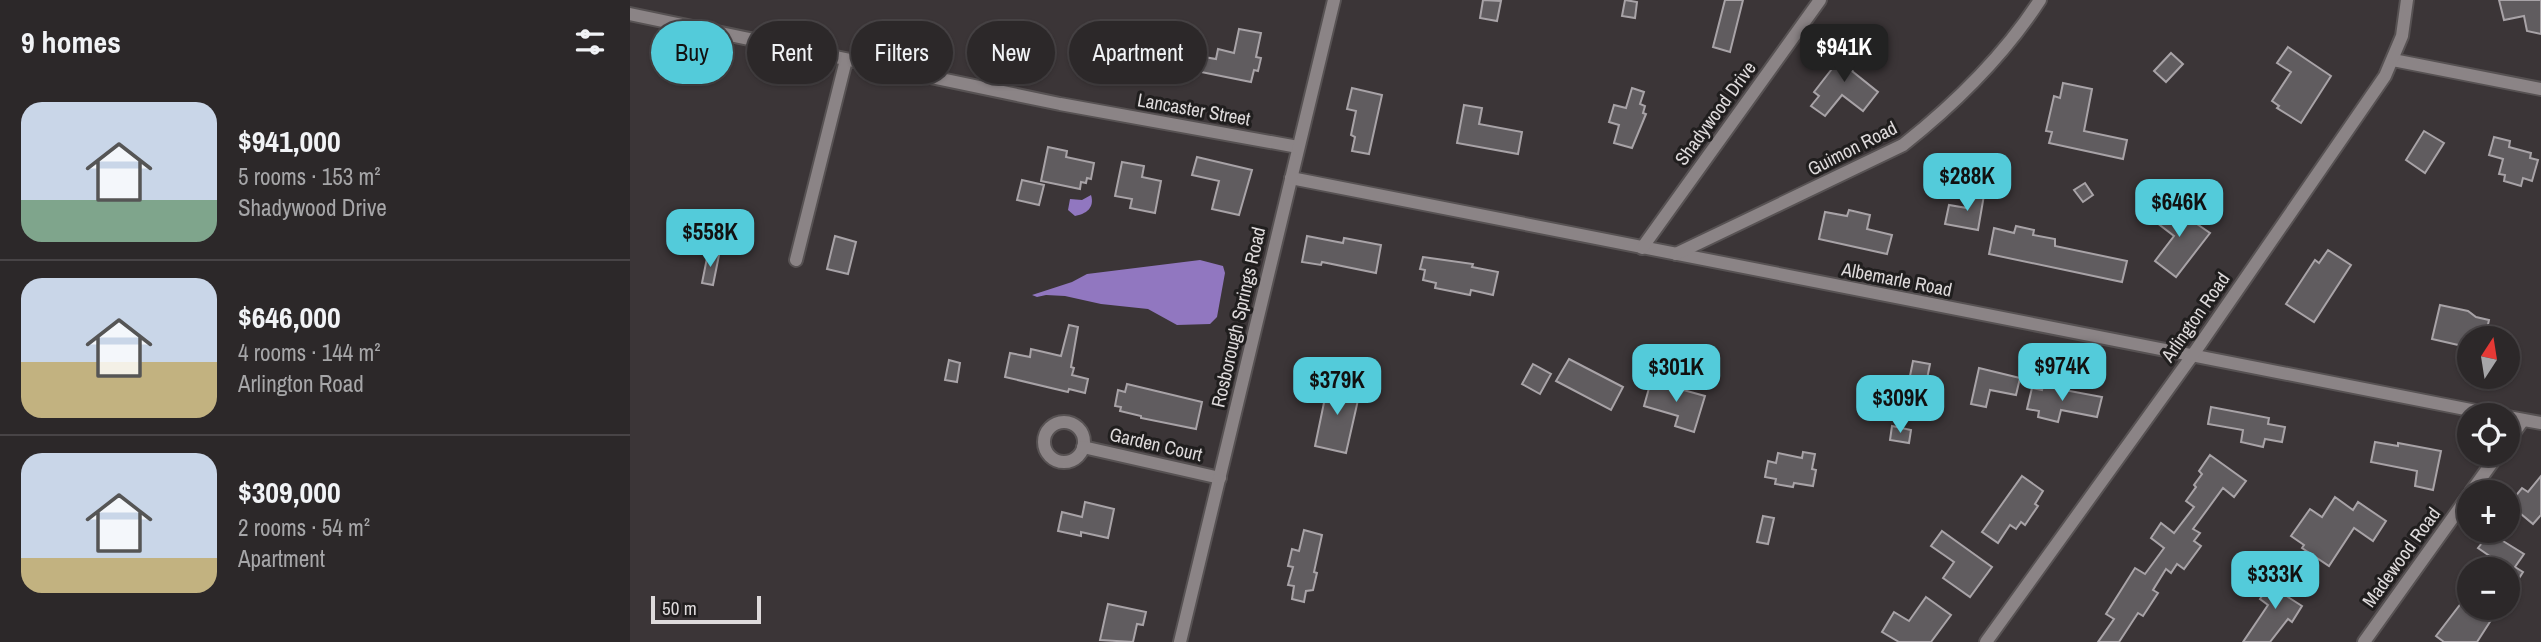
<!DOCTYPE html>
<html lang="en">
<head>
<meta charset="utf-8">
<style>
  body { margin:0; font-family:"Archivo Narrow",sans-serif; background:#383435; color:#f1f3f6; height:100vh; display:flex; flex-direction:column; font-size:26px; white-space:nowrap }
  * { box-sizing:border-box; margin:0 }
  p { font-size:23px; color:#a6a6a8 }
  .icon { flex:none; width:38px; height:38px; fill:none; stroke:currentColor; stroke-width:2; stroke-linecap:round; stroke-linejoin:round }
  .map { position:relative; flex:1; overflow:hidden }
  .drawer { display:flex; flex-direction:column; background:#2c2829; width:630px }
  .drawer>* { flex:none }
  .banner { position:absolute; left:21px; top:21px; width:665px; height:63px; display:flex; gap:14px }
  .needle { width:46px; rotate:12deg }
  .fabs { position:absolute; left:1827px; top:326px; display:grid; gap:14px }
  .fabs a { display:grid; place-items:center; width:63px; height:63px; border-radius:50%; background:#2c2829; box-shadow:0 2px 5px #0004,0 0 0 2px #484446; font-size:35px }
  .scale { position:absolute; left:21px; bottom:18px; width:110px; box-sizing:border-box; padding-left:7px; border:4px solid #dedadb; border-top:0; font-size:19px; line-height:24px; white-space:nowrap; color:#dedadb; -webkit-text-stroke:5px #201e1e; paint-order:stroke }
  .price { position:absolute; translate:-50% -60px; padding:0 16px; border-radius:14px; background:#53cbda; color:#111; font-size:23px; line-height:46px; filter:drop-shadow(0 2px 4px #0008) }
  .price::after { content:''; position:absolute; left:50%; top:42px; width:21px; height:16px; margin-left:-10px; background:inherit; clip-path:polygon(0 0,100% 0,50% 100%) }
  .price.active { background:#222; color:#fff }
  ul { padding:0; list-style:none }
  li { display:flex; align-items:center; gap:21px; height:175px; padding:0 21px }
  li+li { border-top:2px solid #484446 }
  li span { display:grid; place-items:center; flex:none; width:196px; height:140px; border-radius:21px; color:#555 }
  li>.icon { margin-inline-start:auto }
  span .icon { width:84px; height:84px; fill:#fffc; stroke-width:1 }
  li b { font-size:30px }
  h2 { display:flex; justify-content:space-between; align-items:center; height:84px; padding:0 21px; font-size:30px }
  .chip { padding:0 24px; border-radius:32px; background:#2c2829; box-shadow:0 2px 5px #0004,0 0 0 2px #484446; font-size:24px; line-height:63px }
  .chip.active { background:#53cbda; color:#111 }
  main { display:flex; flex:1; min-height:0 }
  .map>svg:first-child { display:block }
  .water { fill:#9177c0 }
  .building { fill:#605c5f; stroke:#a8a3a7; stroke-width:2 }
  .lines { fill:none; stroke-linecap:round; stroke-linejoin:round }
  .street-casing { stroke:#575253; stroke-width:16 }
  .street { stroke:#8b8486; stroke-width:12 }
  .labels { text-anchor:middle; stroke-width:6; stroke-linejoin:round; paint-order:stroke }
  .street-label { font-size:19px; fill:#dedadb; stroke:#201e1e }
</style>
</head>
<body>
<main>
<section class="drawer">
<h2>9 homes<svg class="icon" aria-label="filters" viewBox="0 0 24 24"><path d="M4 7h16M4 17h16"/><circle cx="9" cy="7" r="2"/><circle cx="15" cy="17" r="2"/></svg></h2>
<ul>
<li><span style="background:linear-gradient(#c9d6e8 70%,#7fa58c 0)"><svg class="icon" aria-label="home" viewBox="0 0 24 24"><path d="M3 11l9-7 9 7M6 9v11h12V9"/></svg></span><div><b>$941,000</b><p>5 rooms · 153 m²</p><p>Shadywood Drive</p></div></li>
<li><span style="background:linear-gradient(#c9d6e8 60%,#c2b280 0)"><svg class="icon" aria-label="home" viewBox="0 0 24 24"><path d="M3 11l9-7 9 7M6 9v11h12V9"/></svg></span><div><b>$646,000</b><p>4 rooms · 144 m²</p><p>Arlington Road</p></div></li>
<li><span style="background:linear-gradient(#c9d6e8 75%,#c2b280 0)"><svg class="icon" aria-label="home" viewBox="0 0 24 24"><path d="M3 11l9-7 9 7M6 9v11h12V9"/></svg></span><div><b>$309,000</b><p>2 rooms · 54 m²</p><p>Apartment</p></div></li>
</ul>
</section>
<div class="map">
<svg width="1911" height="642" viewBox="0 0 1911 642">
  <rect width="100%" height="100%" fill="#3b3537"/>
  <g class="water">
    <path d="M461,195C465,208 456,214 445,216L438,210L440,199L452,200Z"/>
    <path d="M570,260L593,266L595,273L587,317L580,324L547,325L518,309L471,304L435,296L416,295L407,297L402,295L442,282L457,274Z"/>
  </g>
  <g class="building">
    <path d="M853,0L871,1L867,21L850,18Z"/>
    <path d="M995,0L1007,2L1005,18L992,16Z"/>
    <path d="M1095,0H1113L1100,52L1083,47Z"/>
    <path d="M1869,0H1911V34L1897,31L1894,16L1874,20Z"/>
    <path d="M609,29L631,33L626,57L631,58L628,71L624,70L621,82L571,72L574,57L586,59L588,49L604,53Z"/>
    <path d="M1223,42L1236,53L1222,71L1248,92L1233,111L1212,95L1195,116L1181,106L1189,96L1184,92Z"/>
    <path d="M1658,47L1701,76L1671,123L1647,108L1649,106L1642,101L1661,72L1647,63Z"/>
    <path d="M1541,53L1553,64L1536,82L1524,71Z"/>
    <path d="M57,58L77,62L73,81L53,77Z"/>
    <path d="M1433,83L1462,89L1454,131L1497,140L1493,159L1419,143L1422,132L1416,131L1424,96L1430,98Z"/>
    <path d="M722,88L752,95L739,154L722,151L725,137L721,135L726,111L717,109Z"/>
    <path d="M1002,88L1014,92L1010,104L1015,106L1013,113L1016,114L1002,148L984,143L989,125L979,122L984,105L996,108Z"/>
    <path d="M834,105L852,108L849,124L892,132L888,154L827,143Z"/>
    <path d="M1794,131L1814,143L1795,173L1776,160Z"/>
    <path d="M1864,137L1880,141L1879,147L1901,153L1900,158L1908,160L1902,181L1893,178L1891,186L1874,181L1875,175L1869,174L1873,159L1859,155Z"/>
    <path d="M418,147L437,151L436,157L464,163L461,179L457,178L456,183L451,182L450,189L411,181Z"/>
    <path d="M567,157L622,170L609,215L582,209L589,181L562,175Z"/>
    <path d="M492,162L514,166L512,177L531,181L525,213L500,208L502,199L485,196Z"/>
    <path d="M392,180L414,185L409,205L387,200Z"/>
    <path d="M1455,183L1463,195L1453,202L1444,190Z"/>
    <path d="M1340,192L1354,195L1348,230L1315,224L1319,205L1337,208Z"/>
    <path d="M1535,202L1580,233L1546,277L1525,261L1544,236L1522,219Z"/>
    <path d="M1219,210L1240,215L1237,229L1262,235L1257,254L1189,239L1195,212L1217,216Z"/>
    <path d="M1386,226L1404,230L1403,235L1425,239V246L1497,261L1492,282L1359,254L1364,228L1384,233Z"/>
    <path d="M205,236L226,242L218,274L197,269Z"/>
    <path d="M677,236L713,243L714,238L751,245L746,273L692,262L691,265L672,262Z"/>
    <path d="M1698,250L1721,265L1684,322L1656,304L1685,260L1689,263Z"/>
    <path d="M78,253L89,255L83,285L72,283Z"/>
    <path d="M793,257L843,264L842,267L868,272L863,295L841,290L840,295L805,288L806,283L793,280L795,270L790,269Z"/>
    <path d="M1810,305L1838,311L1846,317L1859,320L1855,338H1839L1837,347L1802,339Z"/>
    <path d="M439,325L448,327L441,367L444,368L442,375L458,379L455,393L439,389L438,392L375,377L380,353L400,357L401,349L431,356Z"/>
    <path d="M939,359L993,387L981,410L926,381Z"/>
    <path d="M319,360L330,363L327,382L315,380Z"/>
    <path d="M1283,361L1300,364L1296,384L1279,381Z"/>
    <path d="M903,364L921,374L910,394L892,384Z"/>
    <path d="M1349,368L1390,378L1386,395L1360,390L1356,407L1341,404Z"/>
    <path d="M704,375L721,379L717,398L728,400L716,453L685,446L696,393L700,394Z"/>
    <path d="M1021,381L1075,396L1064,432L1045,426L1048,416L1014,406Z"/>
    <path d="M497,384L572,402L566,429L511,418V416L490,411L491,407L485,406L488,390L495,392Z"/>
    <path d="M1413,386L1472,397L1467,417L1431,410L1428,422L1408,417L1409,411L1397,409L1402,388L1412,390Z"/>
    <path d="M1581,407L1639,418L1638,424L1655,427L1652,442L1635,439L1633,447L1611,442L1613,430L1578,424Z"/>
    <path d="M1262,426L1281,430L1279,443L1260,440Z"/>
    <path d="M1745,442L1768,446V443L1811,451L1803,490L1785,486L1787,471L1741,462Z"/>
    <path d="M1173,452L1185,454L1182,469L1186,470L1183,486L1164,483L1163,487L1145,484L1146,479L1135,477L1138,461L1146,463L1148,453L1172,458Z"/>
    <path d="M1580,455L1616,481L1604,497L1593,488L1563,529L1570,533L1564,541L1571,546L1554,569L1547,564L1541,573L1536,569L1523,590L1528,593L1513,616L1508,613L1489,642H1468L1484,619L1476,614L1505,568L1515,574L1534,548L1521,538L1531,523L1544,533L1564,507L1556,501L1566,487L1564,485L1572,474L1569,471Z"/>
    <path d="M1392,476L1413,491L1405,504L1408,506L1395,525L1391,522L1386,529L1380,525L1368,543L1352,532Z"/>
    <path d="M1911,476V515L1903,524L1879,504L1892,488L1898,492Z"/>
    <path d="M1705,497L1723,510L1728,502L1756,521L1743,541L1724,528L1699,566L1672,548L1674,545L1661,536L1680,509L1692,517Z"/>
    <path d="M455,502L484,509L478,538L451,532V536L428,531L432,512L452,517Z"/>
    <path d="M1133,516L1144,518L1138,544L1127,542Z"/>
    <path d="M674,530L692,535L684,572L687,573L683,590L676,591L674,602L662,599L664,586L658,585L663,567L658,566L662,549L669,551Z"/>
    <path d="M1312,531L1362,567L1340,597L1313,578L1324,562L1301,546Z"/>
    <path d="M1860,533L1894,554L1885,567L1893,572L1886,583L1878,577V569H1857L1864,559L1848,548Z"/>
    <path d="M1655,573L1668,582L1658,597L1672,606L1662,622L1658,619L1640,642H1613L1638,605L1630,599L1640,584L1645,588Z"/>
    <path d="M1839,593V607H1857L1865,614L1847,642H1814L1806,636Z"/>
    <path d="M1296,597L1321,615L1301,642H1269L1252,632L1264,612L1279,621Z"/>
    <path d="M478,604L516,612L513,625L507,624L503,642L470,640Z"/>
  </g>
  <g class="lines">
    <defs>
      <g id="street">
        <path d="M0,14L430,104L668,147"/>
        <path d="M1763,60L1911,89"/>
        <path d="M661,178L1866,415"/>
        <path d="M1012,248L1190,0"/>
        <path d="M1046,254L1273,145C1326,103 1373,57 1410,0"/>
        <path d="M166,260L216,60"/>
        <path d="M1878,417L1911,423"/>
        <circle cx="434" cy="442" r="20"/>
        <path d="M1878,441L1893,420"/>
        <path d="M453,447L590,478"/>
        <path d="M1841,492L1869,453"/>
        <path d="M550,642L704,0"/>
        <path d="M1356,642L1562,356L1755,76L1772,36L1777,0"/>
        <path d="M1734,642L1839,495"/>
      </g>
    </defs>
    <use href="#street" class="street-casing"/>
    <use href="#street" class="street"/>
  </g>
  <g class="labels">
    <g class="street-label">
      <text transform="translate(564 109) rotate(10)" y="7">Lancaster Street</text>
      <text transform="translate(1085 113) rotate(-54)" y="7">Shadywood Drive</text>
      <text transform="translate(1222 148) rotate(-27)" y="7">Guimon Road</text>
      <text transform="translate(1267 279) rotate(11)" y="7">Albemarle Road</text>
      <text transform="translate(608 317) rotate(-77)" y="7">Rosborough Springs Road</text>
      <text transform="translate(1565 317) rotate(-55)" y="7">Arlington Road</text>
      <text transform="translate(526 444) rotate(13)" y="7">Garden Court</text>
      <text transform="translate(1771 557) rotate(-54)" y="7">Madewood Road</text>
    </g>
  </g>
</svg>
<div class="fabs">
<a><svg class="needle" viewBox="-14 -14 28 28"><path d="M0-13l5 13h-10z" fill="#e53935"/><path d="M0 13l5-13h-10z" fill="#a6a6a8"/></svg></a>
<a><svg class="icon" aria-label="locate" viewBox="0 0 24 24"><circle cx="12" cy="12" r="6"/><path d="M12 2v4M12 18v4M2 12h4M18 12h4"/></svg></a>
<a>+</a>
<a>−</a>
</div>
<div class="scale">50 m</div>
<b class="price active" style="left:1214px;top:84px">$941K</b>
<b class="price" style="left:1337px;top:213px">$288K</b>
<b class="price" style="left:1549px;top:239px">$646K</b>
<b class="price" style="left:80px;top:269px">$558K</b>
<b class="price" style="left:1432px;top:403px">$974K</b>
<b class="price" style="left:1046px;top:404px">$301K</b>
<b class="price" style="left:707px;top:417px">$379K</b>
<b class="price" style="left:1270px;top:435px">$309K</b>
<b class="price" style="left:1645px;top:611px">$333K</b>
<div class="banner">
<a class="chip active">Buy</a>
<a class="chip">Rent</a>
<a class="chip">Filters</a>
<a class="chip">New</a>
<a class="chip">Apartment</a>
</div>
</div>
</main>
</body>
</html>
